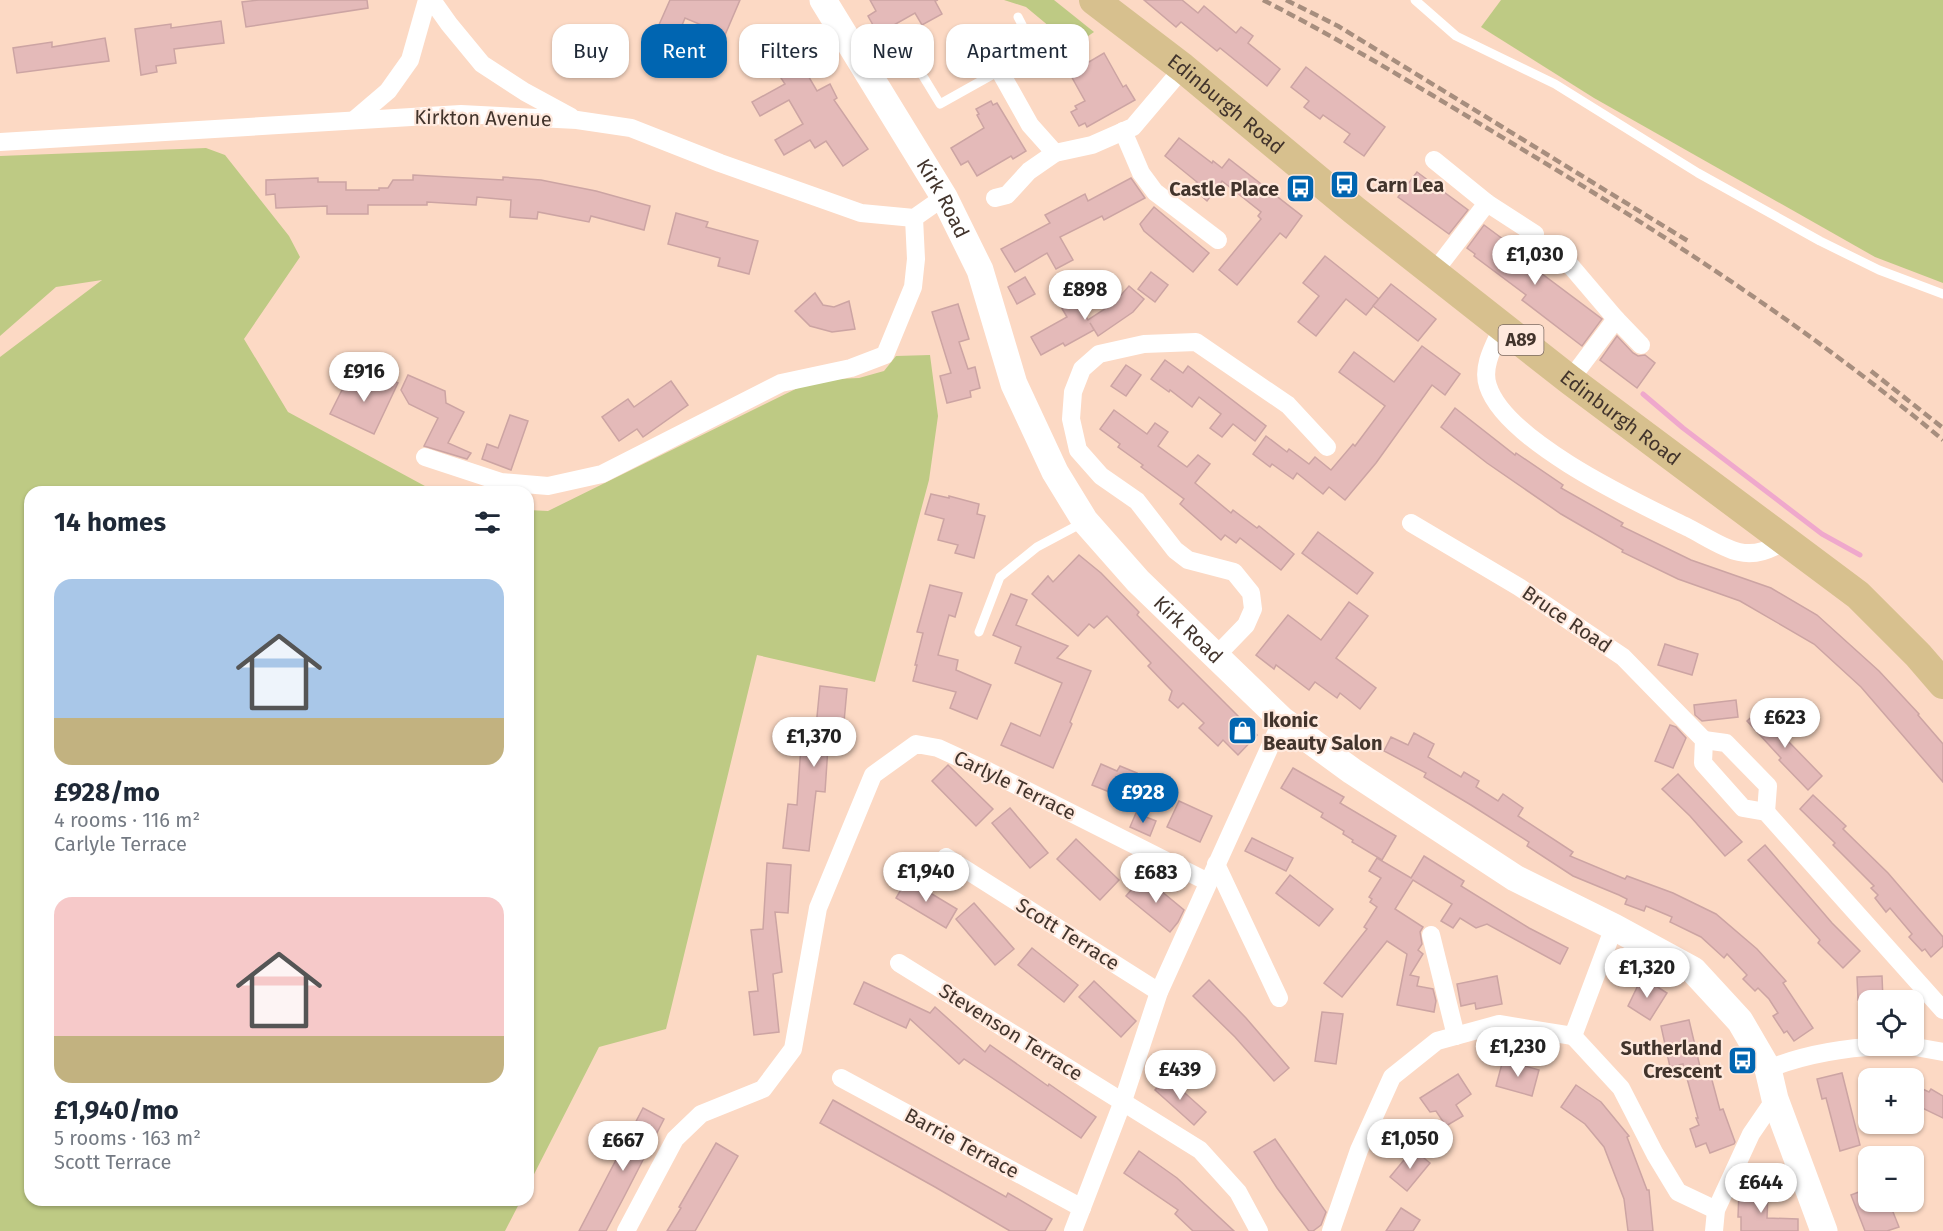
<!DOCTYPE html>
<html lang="en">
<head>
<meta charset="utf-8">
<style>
  body { margin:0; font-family:"Fira Sans",sans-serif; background:#f2f2f3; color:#1f2937; height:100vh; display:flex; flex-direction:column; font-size:22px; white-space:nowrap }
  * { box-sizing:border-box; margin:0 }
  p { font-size:20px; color:#747a83 }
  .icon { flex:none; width:33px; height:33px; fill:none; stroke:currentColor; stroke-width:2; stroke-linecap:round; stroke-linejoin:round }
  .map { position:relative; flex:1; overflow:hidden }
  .sheet { position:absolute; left:24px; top:486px; width:510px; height:720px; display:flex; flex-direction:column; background:#fff; border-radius:18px; box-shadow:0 2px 4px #0004 }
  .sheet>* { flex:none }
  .top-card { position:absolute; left:552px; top:24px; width:570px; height:54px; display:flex; gap:12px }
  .tools { position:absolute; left:1858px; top:990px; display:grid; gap:12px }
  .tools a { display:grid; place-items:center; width:66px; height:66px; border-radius:12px; background:#fff; box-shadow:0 2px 4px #0004; font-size:30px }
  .price { position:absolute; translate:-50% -51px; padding:0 14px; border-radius:21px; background:#fff; color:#222; font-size:20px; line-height:39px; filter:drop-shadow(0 2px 3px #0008) }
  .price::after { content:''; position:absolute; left:50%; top:36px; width:18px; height:14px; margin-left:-9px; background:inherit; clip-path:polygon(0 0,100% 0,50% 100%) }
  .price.on { background:#0065b1; color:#fff }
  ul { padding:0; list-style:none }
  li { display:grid; align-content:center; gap:12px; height:318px; padding:0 30px }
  li span { display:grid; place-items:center; height:186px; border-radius:18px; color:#555 }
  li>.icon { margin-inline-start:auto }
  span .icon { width:108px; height:108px; fill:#fffc; stroke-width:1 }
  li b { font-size:26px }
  h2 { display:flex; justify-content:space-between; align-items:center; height:72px; padding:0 30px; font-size:26px }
  .chip { padding:0 21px; border-radius:18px; background:#fff; box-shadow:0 2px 4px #0004; font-size:21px; line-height:54px }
  .chip.on { background:#0065b1; color:#fff }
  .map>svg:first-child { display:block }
  .green { fill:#beca84 }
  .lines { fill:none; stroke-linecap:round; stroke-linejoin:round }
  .stream { stroke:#efa8cc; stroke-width:5 }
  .building { fill:#e4bab9; stroke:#cca4a3; stroke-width:1.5 }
  .lane { stroke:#fff; stroke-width:9 }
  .street { stroke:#fff; stroke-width:18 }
  .secondary { stroke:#fff; stroke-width:27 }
  .primary { stroke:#d7c08e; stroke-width:30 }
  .rail { stroke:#a78e7e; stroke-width:4.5; stroke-dasharray:9 4.5; stroke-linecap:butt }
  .labels { text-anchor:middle; stroke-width:4.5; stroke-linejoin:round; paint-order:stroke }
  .shield { fill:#ffe9dd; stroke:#7b6a61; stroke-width:1.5 }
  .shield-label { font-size:18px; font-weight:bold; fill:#42342c }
  .street-label { font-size:20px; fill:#42342c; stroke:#ffe9dd }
  .poi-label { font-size:20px; font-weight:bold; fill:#42342c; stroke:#ffe9dd; text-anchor:start }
</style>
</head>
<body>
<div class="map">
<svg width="1943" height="1231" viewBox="0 0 1943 1231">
  <rect width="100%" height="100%" fill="#fcd9c4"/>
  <g class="green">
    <path d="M1004,0H1054L1094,32L1081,41L1070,28L1056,32L1026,7Z"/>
    <path d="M1501,0H1943V283L1875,257L1594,98L1481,27Z"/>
    <path d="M206,148L225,155L289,236L300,257L244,339L288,412L436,492H30V1200H521L505,1231H0V357L102,280L56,287L0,336V156Z"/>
    <path d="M930,355L938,416L929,480L875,682L757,655L666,1029L599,1047L528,1186V510L548,511L814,380L859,378L884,371L896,356Z"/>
  </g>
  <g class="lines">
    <path class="stream" d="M1643,394L1683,428L1822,534L1860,555"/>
  </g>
  <g class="building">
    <path d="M259,0H367L368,8L246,27L242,2Z"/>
    <path d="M670,0H740L725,35L685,18L678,35L658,27Z"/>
    <path d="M870,0H938L935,1L942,14L922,25L915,13L878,34L868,16L876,11Z"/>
    <path d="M1144,0H1182L1198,13L1204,6L1236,33L1241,27L1253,36L1248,43L1280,69L1267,86L1220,48L1217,51L1181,22L1176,27Z"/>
    <path d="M221,21L224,43L174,49L176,63L156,66L157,72L141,75L135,29L171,24V28Z"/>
    <path d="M788,31L794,40L797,38L805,49L796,55L817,91L830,84L837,98L834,100L868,149L843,166L826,141L815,148L810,140L784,155L775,140L803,124L789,100L760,116L752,102L785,84L759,45L779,32L781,35Z"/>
    <path d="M105,38L109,61L17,73L13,48L52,42V47Z"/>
    <path d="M1104,53L1123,87L1126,85L1135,100L1087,127L1085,123L1079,126L1071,112L1077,109L1075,106L1085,101L1065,65L1084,54L1089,62Z"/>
    <path d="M1306,67L1385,127L1364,156L1344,142L1350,134L1323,115L1320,119L1304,107L1309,101L1291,87Z"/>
    <path d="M991,101L993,105L997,103L1026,151L1013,159L1011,156L977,176L968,161L961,165L951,148L984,128L977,115L979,114L976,109Z"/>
    <path d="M1179,138L1212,163L1213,161L1222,168L1229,159L1302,216L1286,238L1280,233L1237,285L1219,270L1261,219L1258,216L1261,212L1222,181L1207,201L1192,188L1197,182L1165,156Z"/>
    <path d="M1417,172L1468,210L1449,234L1398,197Z"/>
    <path d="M413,175L503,180V177L541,180L596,191L650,206L644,230L591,216L589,222L538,212L537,219L510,217L511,200L477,197L476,205L427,202V205H368V214H327V206L276,208L275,194L266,195V180L318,178V182H346V190H379V188H388L393,180H413Z"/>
    <path d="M1131,178L1145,198L1104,220L1102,216L1060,237L1073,260L1056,269L1047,253L1015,272L1001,249L1050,223L1045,215L1085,194L1088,201Z"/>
    <path d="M1154,207L1209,253L1193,272L1144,231L1140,224Z"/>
    <path d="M676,213L708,222L706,227L758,241L749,274L718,266L720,258L668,244Z"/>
    <path d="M1484,225L1527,257L1525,261L1602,319L1582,346L1522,300L1526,295L1474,256L1475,254L1467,248Z"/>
    <path d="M1325,256L1379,299L1366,315L1346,299L1316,336L1298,322L1319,296L1303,283Z"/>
    <path d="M1151,272L1168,285L1155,302L1138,289Z"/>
    <path d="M1025,277L1035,294L1017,304L1008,287Z"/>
    <path d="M1391,284L1436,319L1418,341L1373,306Z"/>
    <path d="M1129,286L1144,299L1133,312L1098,336L1090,323L1094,330L1065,346L1063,343L1041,355L1031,337L1067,317L1057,300L1072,291L1088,320L1114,303Z"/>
    <path d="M815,293L823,305L834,307L849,301L855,329L832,332L810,326L795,311Z"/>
    <path d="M958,304L969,339L959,342L968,369L975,367L980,388L970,391L971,397L947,403L940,376L951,373L932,312Z"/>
    <path d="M1617,336L1633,353L1638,356L1645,355L1655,363L1637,388L1600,360Z"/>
    <path d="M1422,346L1460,374L1445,395L1432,385L1376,463L1345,500L1329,487L1323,494L1297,473L1293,479L1272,464L1270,467L1253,454L1266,436L1287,452L1289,449L1309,464L1315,457L1331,470L1353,444L1355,446L1385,406L1339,372L1354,352L1394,382Z"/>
    <path d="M1165,360L1183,373L1188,366L1266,426L1255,441L1233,424L1222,437L1210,428L1221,414L1199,397L1192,407L1170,390L1169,392L1151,379Z"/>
    <path d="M1126,365L1141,375L1126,396L1111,386Z"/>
    <path d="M350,374L379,388L384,377L398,383L374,434L330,414Z"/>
    <path d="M408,375L445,391L446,403L464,412L448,443L471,453L467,459L424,446L438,418L409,404L401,390Z"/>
    <path d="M671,381L688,405L643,437L637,429L619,441L602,417L628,399L634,407Z"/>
    <path d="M1455,408L1515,455L1516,453L1563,485L1561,488L1623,523L1621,526L1691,560L1771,588L1817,615L1879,671L1919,714L1918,715L1943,744V782L1861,687L1814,644L1740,601L1678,579L1622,552L1623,550L1561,514L1487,463L1441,427Z"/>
    <path d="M1114,410L1147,434L1155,423L1168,432L1158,446L1187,467L1198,455L1210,464L1195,483L1231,513L1233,510L1257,528L1259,526L1294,554L1281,570L1240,538L1236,543L1225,535L1221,540L1180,504L1184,499L1141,467L1143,465L1118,447L1120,444L1100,429Z"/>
    <path d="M510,415L528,421L511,470L482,459L487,444L498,448Z"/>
    <path d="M931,494L949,498V496L979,504L977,514L985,516L974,558L955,553L958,545L938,540L944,519L925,514Z"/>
    <path d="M1318,532L1373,573L1357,594L1302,553Z"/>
    <path d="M1079,555L1101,573L1139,612L1137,615L1257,735L1238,755L1223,740L1218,746L1199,728L1204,723L1183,703L1178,708L1169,700L1172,691L1148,666L1151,663L1107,616L1094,628L1089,624L1078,636L1032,594L1048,576L1053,582Z"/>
    <path d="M930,585L962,593L955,617L949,615L938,655L958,660L956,670L991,685L977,719L950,708L956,692L913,681L917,665H915L923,633L917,632Z"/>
    <path d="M1011,594L1027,600L1016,625L1068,646L1057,658L1091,671L1070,722L1072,724L1053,768L1001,745L1011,723L1040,736L1062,683L1015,663L1021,647L993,635Z"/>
    <path d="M1349,602L1368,616L1336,658L1376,688L1360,709L1340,693L1337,698L1315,682L1309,690L1276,665L1274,669L1256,655L1288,615L1321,640Z"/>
    <path d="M1665,644L1698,654L1692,675L1658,665Z"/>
    <path d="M820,686L847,689L843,733L829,732L825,792L816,791L809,851L783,848L788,804L797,805L801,746L814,747Z"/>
    <path d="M1736,700L1738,717L1702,721L1695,715L1694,705Z"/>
    <path d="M1761,708L1789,739L1787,740L1822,776L1808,790L1779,760L1781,758L1747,721Z"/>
    <path d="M1670,725L1676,727L1686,738L1673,768L1655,761Z"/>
    <path d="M1414,733L1434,744L1428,757L1461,777L1464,772L1479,781L1476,787L1498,801L1503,794L1523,808L1518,816L1573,852L1570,856L1625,879L1627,876L1673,893L1716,914L1757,949L1786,981L1783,983L1813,1028L1794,1041L1787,1031L1784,1033L1773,1016L1778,1013L1769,999L1758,988L1755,991L1743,979L1747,975L1727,954L1724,958L1701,937L1670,922L1672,917L1646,906L1644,911L1625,904L1627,899L1619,895L1573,876L1527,846L1529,842L1471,805L1424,777L1426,773L1384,751L1391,737L1408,745Z"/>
    <path d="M1101,764L1117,771L1120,766L1137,773L1127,799L1092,785Z"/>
    <path d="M948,765L993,809L976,826L932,781Z"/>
    <path d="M1293,768L1344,797L1340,803L1396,836L1382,860L1352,842L1353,840L1343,834L1344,831L1321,817L1323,813L1281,788Z"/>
    <path d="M1678,774L1742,842L1725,856L1690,816L1662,789Z"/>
    <path d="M1813,795L1846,826L1843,829L1888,873L1943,937V946L1931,957L1925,949L1922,951L1909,937L1912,934L1890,908L1886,912L1875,898L1878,895L1871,888L1874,886L1833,845L1835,843L1800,809Z"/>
    <path d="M1179,801L1212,816L1200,842L1167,827Z"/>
    <path d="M1010,808L1048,853L1030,868L992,823Z"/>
    <path d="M1136,813L1156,821L1150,836L1130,827Z"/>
    <path d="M1252,838L1293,858L1286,871L1245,851Z"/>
    <path d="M1076,839L1119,880L1100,900L1057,859Z"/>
    <path d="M1765,845L1832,923L1860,951L1843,968L1818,943L1820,940L1748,860Z"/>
    <path d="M1424,856L1464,881L1461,886L1529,928L1568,948L1560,964L1487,924L1476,928L1460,918L1453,928L1441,921L1452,904L1413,880L1395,909L1423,927L1420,932L1422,944L1418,950L1423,954L1410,975L1419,977L1417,986L1433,989L1436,1001L1434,1012L1397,1005L1407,954L1387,941L1342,997L1324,983L1367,929L1364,927L1377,907L1370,902L1372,899L1369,897L1381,878L1369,871L1377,858L1411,878Z"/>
    <path d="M767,863L791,865L788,913L775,912L782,972L773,974L779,1032L754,1035L749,992L758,991L751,930L763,929Z"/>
    <path d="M1290,875L1333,909L1319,926L1276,893Z"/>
    <path d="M1143,876L1184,910L1178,922L1170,932L1126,896Z"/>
    <path d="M907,879L957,909L946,928L896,898Z"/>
    <path d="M974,903L1014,949L995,965L956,919Z"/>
    <path d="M1032,948L1078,985L1064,1002L1018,965Z"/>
    <path d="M1497,976L1502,1004L1476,1009L1475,1003L1461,1006L1457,984Z"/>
    <path d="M1882,976L1883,1000H1858L1857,977Z"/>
    <path d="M1642,977L1667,993L1650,1020L1628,1006Z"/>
    <path d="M1209,980L1246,1018L1289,1068L1274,1081L1235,1037L1193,996Z"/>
    <path d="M1094,981L1136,1021L1121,1037L1079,997Z"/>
    <path d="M864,982L930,1013L935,1007L985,1052L990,1045L1048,1086L1049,1084L1096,1117L1081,1138L964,1059L959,1064L910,1019L906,1028L854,1004Z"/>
    <path d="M1322,1012L1343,1014L1336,1064L1315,1061Z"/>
    <path d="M1689,1020L1701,1071L1709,1069L1720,1110L1723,1109L1735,1142L1734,1144L1710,1153L1706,1143L1696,1147L1690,1129L1699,1125L1696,1118H1698L1683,1064L1670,1067L1661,1026Z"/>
    <path d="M1503,1060L1539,1070L1532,1096L1496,1086Z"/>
    <path d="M1842,1073L1860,1145L1840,1151L1826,1098L1822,1099L1817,1079Z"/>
    <path d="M1458,1074L1471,1094L1456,1105L1463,1116L1446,1126L1436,1111L1430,1112L1420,1098Z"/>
    <path d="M1167,1077L1206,1112L1194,1125L1155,1090Z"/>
    <path d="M1576,1085L1601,1102L1629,1136L1627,1137L1647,1190H1649L1653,1231H1628L1624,1199L1604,1147L1585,1124L1561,1107Z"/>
    <path d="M1914,1085L1929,1092L1931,1089L1943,1096V1118L1914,1104Z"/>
    <path d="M833,1100L1006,1197L1008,1193L1052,1219L1045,1231H1010L935,1187L820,1123Z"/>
    <path d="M643,1108L664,1119L625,1195L606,1231H579Z"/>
    <path d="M1275,1139L1326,1212L1321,1225L1313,1231H1309L1277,1188L1254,1152Z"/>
    <path d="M716,1143L738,1156L695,1231H667L681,1208L679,1207Z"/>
    <path d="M1413,1149L1430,1163L1407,1191L1390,1177Z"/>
    <path d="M1139,1151L1177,1178L1234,1231H1193L1175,1214L1178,1210L1124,1173Z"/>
    <path d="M1869,1188V1202H1889L1899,1227L1887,1231H1865L1851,1195Z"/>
    <path d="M1739,1190L1768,1192L1767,1218L1798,1219V1231H1741V1217H1738Z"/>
    <path d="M1401,1208L1420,1220L1413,1231H1386Z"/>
  </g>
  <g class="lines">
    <g class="lane">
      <path d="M1415,0L1456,36L1555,84L1698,173L1820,241L1879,270L1943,294"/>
      <path d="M904,45L940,104L999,71"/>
      <path d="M1004,79L1039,58L1018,17"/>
      <path d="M979,632L1000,577L1037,547L1084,522"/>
    </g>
    <g class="street">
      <path d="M432,0L449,24L482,64L525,92L571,117"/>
      <path d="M979,34L1030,125L1055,153"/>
      <path d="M354,120L388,91L410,60L427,0"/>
      <path d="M1123,131L1141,173L1155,192L1218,240"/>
      <path d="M0,142L461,114L577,120L631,128L720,163L861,213L914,218L944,197"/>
      <path d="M1434,160L1487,203L1535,234"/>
      <path d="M995,198L1007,195L1029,171L1055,153L1092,145L1133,127L1183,68"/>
      <path d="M1564,258L1616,319L1641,345"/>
      <path d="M1434,272L1487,203"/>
      <path d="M1503,326C1495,344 1481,366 1488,386C1506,442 1638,503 1689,528C1703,535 1724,549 1739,552C1757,556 1770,549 1786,541"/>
      <path d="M1570,380L1616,319"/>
      <path d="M425,457L501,482L548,486L602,474L781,383L851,368L885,355L913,287L916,259L914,218"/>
      <path d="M1411,523L1519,587L1623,657L1704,740L1703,763L1743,808L1766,812L1943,1010"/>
      <path d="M1216,656L1246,625L1253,609L1251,593L1234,572L1188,560L1175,550L1137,501L1101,476L1078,450L1071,419L1073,392L1082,369L1099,354L1144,344L1196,342L1288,405L1327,447"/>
      <path d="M1704,740L1726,743L1768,786L1766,812"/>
      <path d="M946,857L1159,992"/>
      <path d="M1216,864L1279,998"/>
      <path d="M1431,935L1456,1036"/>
      <path d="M899,963L1200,1150L1238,1192L1259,1231"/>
      <path d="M1573,1036L1621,1088L1655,1154L1678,1192L1716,1210"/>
      <path d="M1910,1046L1943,1052"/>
      <path d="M1768,1069C1805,1054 1842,1048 1882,1046"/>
      <path d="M841,1078L1082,1208"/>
      <path d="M626,1231L675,1139L701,1114L763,1089L793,1049L818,908L873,775L916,744L938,748L988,771L1208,882"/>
      <path d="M1073,1231L1123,1101L1159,992L1282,720"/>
      <path d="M1331,1231L1359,1150L1392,1077L1437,1041L1499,1024L1573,1036L1614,927"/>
      <path d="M1714,1231L1716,1210L1751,1134L1775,1099"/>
    </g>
    <path class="secondary" id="s1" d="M823,0L944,197L980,270L1014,384L1055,472L1085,521L1138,581L1282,720L1352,771L1515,878L1614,927L1693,970L1740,1021L1768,1069L1775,1099L1824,1231"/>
    <path class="primary" id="s2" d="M1094,0L1183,68L1354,210L1570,380L1858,595L1918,655L1943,684"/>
    <g class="rail">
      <path d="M1263,0C1349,44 1432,95 1515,145C1664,234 1809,328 1943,440"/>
      <path d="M1286,0L1338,26L1688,241"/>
      <path d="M1871,371L1943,428"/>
    </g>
  </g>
  <defs>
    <symbol id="bus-square" viewBox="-11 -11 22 22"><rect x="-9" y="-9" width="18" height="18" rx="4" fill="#0065b1" stroke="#ffe9dd"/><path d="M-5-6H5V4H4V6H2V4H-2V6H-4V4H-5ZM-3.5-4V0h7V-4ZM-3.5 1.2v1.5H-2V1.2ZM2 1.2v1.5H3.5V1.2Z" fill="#fff"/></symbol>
    <symbol id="shop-square" viewBox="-11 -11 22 22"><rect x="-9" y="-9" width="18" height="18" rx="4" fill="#0065b1" stroke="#ffe9dd"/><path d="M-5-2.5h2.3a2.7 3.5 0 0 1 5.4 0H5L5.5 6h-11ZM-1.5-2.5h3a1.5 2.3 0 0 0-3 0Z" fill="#fff"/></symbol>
  </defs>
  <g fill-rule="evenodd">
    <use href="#bus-square" x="1328" y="168" width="33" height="33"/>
    <use href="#bus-square" x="1284" y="172" width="33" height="33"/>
    <use href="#shop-square" x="1226" y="714" width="33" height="33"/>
    <use href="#bus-square" x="1726" y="1044" width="33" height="33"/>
  </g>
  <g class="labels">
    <rect class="shield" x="1498.5" y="325" width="45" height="30" rx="4.5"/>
    <g class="shield-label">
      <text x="1521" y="346">A89</text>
    </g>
    <g class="street-label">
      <text dy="7" stroke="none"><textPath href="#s2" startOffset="168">Edinburgh Road</textPath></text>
      <text transform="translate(483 118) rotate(1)" y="7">Kirkton Avenue</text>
      <text dy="7" stroke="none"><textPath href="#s1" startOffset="232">Kirk Road</textPath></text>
      <text dy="7" stroke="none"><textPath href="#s2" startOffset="672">Edinburgh Road</textPath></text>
      <text transform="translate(1567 619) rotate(34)" y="7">Bruce Road</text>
      <text dy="7" stroke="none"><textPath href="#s1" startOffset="736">Kirk Road</textPath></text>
      <text transform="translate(1015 785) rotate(26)" y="7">Carlyle Terrace</text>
      <text transform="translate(1068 934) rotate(32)" y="7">Scott Terrace</text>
      <text transform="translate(1011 1032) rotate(32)" y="7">Stevenson Terrace</text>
      <text transform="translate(962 1143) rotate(28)" y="7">Barrie Terrace</text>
    </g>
    <g class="poi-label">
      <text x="1366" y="192">Carn Lea</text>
      <text x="1279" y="196" text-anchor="end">Castle Place</text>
      <text x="1263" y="727">Ikonic<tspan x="1263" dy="23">Beauty Salon</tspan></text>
      <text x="1722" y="1055" text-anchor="end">Sutherland<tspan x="1722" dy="23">Crescent</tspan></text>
    </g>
  </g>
</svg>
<div class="tools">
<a><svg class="icon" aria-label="locate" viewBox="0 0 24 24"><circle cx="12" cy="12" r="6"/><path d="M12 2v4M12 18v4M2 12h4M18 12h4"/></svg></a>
<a>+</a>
<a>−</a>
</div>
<b class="price" style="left:1535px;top:286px">£1,030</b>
<b class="price" style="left:1085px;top:321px">£898</b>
<b class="price" style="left:364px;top:403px">£916</b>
<b class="price" style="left:1785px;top:749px">£623</b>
<b class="price" style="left:814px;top:768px">£1,370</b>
<b class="price on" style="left:1143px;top:824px">£928</b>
<b class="price" style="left:926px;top:903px">£1,940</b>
<b class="price" style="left:1156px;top:904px">£683</b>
<b class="price" style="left:1647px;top:999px">£1,320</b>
<b class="price" style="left:1518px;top:1078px">£1,230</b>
<b class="price" style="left:1180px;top:1101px">£439</b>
<b class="price" style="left:1410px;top:1170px">£1,050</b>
<b class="price" style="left:623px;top:1172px">£667</b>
<b class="price" style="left:1761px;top:1214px">£644</b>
<div class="top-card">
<a class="chip">Buy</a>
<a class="chip on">Rent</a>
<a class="chip">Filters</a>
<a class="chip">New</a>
<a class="chip">Apartment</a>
</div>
<section class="sheet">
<h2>14 homes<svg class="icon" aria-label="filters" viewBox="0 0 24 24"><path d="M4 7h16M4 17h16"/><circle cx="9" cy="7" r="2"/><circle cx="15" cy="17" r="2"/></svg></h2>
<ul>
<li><span style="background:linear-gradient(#a9c7e8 75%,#c2b280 0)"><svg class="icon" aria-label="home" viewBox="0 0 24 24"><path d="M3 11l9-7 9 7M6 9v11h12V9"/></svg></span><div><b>£928/mo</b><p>4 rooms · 116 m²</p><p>Carlyle Terrace</p></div></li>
<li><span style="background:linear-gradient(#f6c9c9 75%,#c2b280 0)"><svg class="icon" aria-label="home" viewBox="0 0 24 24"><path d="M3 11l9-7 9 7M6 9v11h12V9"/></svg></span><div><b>£1,940/mo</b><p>5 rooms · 163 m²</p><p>Scott Terrace</p></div></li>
</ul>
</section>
</div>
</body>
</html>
